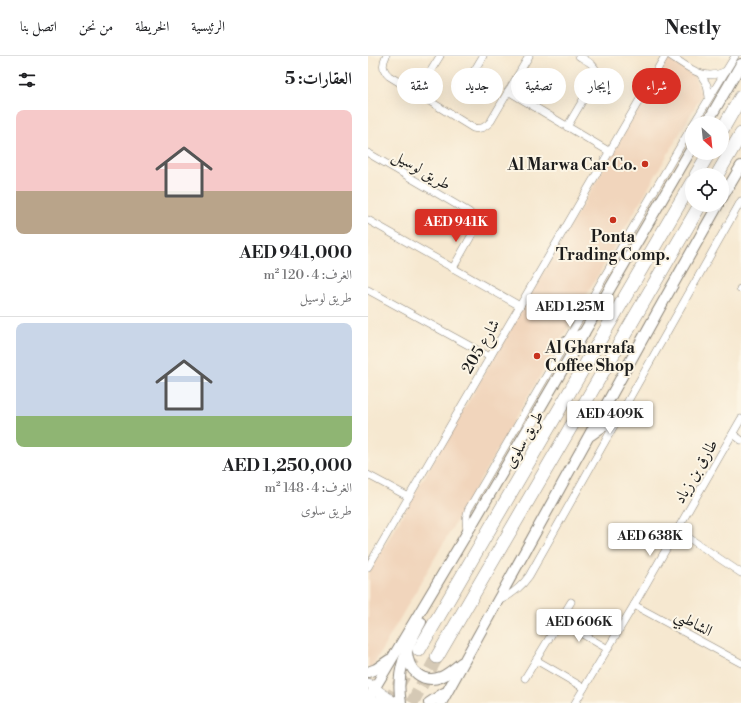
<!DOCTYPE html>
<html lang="ar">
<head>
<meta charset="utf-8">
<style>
  body { margin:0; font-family:"Libre Bodoni",Amiri,serif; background:#f2f2f2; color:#202124; direction:rtl; height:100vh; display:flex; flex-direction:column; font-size:15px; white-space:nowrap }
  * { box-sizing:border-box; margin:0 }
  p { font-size:13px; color:#757577 }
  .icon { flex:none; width:22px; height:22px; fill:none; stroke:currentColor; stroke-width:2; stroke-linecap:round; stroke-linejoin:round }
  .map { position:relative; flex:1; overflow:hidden; direction:ltr }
  .details { display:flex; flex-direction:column; background:#fff; width:368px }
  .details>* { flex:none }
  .banner { position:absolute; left:12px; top:12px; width:301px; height:36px; direction:rtl; display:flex; gap:8px }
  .needle { width:26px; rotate:153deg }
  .fabs { position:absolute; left:317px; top:60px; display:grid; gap:8px }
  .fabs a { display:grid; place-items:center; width:44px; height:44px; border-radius:50%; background:#fff; box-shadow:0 4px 16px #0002; font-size:20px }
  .price { position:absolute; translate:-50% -34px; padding:0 9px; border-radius:4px; background:#fff; color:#222; font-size:13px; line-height:26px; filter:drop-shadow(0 1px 2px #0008) }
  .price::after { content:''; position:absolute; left:50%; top:24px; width:12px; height:9px; margin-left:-6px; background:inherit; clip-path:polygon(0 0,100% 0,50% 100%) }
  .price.active { background:#d93025; color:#fff }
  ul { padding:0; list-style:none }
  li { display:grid; align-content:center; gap:8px; height:212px; padding:0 16px }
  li+li { border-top:1px solid #e0e0e0 }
  li span { display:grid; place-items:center; height:124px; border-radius:8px; color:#555 }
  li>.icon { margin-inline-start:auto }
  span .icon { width:72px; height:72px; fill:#fffc; stroke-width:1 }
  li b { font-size:17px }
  h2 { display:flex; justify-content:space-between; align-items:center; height:48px; padding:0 16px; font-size:17px }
  .chip { padding:0 14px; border-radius:18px; background:#fff; box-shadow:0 4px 16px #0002; font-size:14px; line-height:36px }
  .chip.active { background:#d93025; color:#fff }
  header { display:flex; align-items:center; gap:24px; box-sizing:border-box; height:56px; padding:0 20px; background:#fff; border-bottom:1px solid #e0e0e0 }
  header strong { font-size:19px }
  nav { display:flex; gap:22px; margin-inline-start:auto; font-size:14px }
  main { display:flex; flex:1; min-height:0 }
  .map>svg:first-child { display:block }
  .built { fill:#f1d5bc }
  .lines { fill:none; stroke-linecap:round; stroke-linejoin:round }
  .motorway-tunnel { stroke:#d5c9b5; stroke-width:13; stroke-dasharray:13 6; stroke-linecap:butt }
  .minor-casing { stroke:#898276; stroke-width:8 }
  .tertiary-casing { stroke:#898276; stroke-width:10 }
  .secondary-casing { stroke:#898276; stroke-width:12 }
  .motorway-casing { stroke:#898276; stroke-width:14 }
  .minor { stroke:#fff; stroke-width:7 }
  .tertiary { stroke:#fff; stroke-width:9 }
  .secondary { stroke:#fff; stroke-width:10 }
  .motorway { stroke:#fff; stroke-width:13 }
  .poi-dot { fill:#c8321e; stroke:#fcf5e5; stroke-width:1.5 }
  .labels { text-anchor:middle; stroke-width:4; stroke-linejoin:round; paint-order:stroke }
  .poi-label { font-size:16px; font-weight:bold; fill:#1c1c1c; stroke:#fcf5e5; text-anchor:end }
  .street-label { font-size:16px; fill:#1c1c1c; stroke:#fcf5e5 }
</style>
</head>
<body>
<header>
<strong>Nestly</strong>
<nav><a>الرئيسية</a><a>الخريطة</a><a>من نحن</a><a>اتصل بنا</a></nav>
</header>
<main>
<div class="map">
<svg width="373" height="647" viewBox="0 0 373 647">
  <rect width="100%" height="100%" fill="#fcf5e5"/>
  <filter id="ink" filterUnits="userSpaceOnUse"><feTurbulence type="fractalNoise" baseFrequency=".025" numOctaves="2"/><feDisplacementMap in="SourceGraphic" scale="8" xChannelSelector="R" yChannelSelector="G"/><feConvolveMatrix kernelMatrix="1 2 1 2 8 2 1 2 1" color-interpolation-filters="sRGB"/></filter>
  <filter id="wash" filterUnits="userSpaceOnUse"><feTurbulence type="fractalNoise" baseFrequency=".012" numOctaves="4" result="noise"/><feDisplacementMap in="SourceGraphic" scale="16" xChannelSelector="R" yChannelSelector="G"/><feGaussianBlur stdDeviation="0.9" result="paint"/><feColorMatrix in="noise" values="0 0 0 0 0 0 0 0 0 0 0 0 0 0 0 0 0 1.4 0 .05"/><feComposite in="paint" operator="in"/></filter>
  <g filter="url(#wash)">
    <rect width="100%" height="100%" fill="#f6e8d0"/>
    <path class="built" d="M300,2L326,20L334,39L4,611H0V518Z"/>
  </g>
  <g filter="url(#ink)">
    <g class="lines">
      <g class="motorway-tunnel">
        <path d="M20,647L51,594"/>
        <path d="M44,647L69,601"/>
      </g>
      <defs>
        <g id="minor">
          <path d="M18,0C14,8 14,14 21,20L105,72C113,74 118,71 123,65L161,0"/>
          <path d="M303,0C322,12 335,26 358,15"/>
          <path d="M333,19L339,29L341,41"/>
          <path d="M94,35L115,0"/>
          <path d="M140,35L242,96"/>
          <path d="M49,37L72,0"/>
          <path d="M326,67L367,0"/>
          <path d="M199,71L229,20C229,9 219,5 211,0"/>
          <path d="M0,97L101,156C107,162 109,167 106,175L85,212"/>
          <path d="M0,164L152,250"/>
          <path d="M372,233H373"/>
          <path d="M0,234L122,301"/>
          <path d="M365,378L373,384"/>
          <path d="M0,419L41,441"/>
          <path d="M309,474L373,517"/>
          <path d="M99,477L98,463L100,454L324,70"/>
          <path d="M0,511L297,0"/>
          <path d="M128,546C142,540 152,533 161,520L373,145"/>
          <path d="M203,546L168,604L216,632"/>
          <path d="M266,549L373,607"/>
          <path d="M192,565L240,593"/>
          <path d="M157,622L168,604"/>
          <path d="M207,647L266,549L373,363"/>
        </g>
        <path id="tertiary" d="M0,627L28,647"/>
        <g id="secondary">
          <path d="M339,67L373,8"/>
          <path d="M354,142L373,110"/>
          <path d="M198,286L216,277"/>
          <path d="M223,379L252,358"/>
          <path d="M39,596C40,614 54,628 73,621C80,618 87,612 93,607"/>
          <path d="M0,616L8,613L21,604"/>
          <path d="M7,632L21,647"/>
          <path d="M1,642L10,647"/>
          <path d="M0,643L99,477L324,92"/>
          <path d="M33,647C27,616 38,593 53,566"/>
          <path d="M61,647L76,637"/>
          <path d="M73,647L290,255L350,149"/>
        </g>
        <g id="motorway">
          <path d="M354,74L373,41"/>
          <path d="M328,119L341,97"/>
          <path d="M349,119L373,78"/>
          <path d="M51,594L324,126"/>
          <path d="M69,601L332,149"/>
        </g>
      </defs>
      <use href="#minor" class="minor-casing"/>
      <use href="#tertiary" class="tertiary-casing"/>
      <use href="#secondary" class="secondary-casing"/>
      <use href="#motorway" class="motorway-casing"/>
      <use href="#minor" class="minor"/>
      <use href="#tertiary" class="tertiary"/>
      <use href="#secondary" class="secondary"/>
      <use href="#motorway" class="motorway"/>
    </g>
  </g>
  <g class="poi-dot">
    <circle cx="277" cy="108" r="4"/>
    <circle cx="245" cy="164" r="4"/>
    <circle cx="169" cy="300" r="4"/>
  </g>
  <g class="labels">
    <g class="poi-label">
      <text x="269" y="114">Al Marwa Car Co.</text>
      <text x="245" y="186" text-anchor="middle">Ponta<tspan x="245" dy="18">Trading Comp.</tspan></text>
      <text x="177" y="297" text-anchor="start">Al Gharrafa<tspan x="177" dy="18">Coffee Shop</tspan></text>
    </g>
    <g class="street-label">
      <text transform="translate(54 113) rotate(30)" y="6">طريق لوسيل</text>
      <text transform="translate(112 290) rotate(-60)" y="6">شارع 205</text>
      <text transform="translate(155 383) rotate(-60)" y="6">طريق سلوى</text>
      <text transform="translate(327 415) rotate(-60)" y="6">طارق بن زياد</text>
      <text transform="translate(326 566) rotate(28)" y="6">الشاطبي</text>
    </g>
  </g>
</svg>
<div class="fabs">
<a><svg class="needle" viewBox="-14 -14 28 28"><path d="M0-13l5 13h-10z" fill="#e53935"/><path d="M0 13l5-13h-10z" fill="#757577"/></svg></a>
<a><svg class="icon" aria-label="locate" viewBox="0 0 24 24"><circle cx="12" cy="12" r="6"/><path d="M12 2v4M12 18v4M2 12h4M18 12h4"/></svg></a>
</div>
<b class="price active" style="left:88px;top:187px">AED 941K</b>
<b class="price" style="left:202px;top:272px">AED 1.25M</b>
<b class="price" style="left:242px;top:379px">AED 409K</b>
<b class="price" style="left:282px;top:501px">AED 638K</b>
<b class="price" style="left:211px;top:587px">AED 606K</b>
<div class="banner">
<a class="chip active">شراء</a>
<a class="chip">إيجار</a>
<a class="chip">تصفية</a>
<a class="chip">جديد</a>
<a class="chip">شقة</a>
</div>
</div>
<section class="details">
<h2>العقارات: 5<svg class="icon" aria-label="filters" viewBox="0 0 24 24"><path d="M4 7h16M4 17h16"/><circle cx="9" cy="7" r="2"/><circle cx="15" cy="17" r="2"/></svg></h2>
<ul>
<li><span style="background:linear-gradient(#f6c9c9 65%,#b9a48a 0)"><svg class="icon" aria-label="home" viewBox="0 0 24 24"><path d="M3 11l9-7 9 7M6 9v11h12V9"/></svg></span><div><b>AED 941,000</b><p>الغرف: 4 · 120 m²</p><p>طريق لوسيل</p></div></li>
<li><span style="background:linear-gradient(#c9d6e8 75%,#8fb573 0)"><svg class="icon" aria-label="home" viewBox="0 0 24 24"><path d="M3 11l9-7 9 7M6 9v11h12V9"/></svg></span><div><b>AED 1,250,000</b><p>الغرف: 4 · 148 m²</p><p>طريق سلوى</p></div></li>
</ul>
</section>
</main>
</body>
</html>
